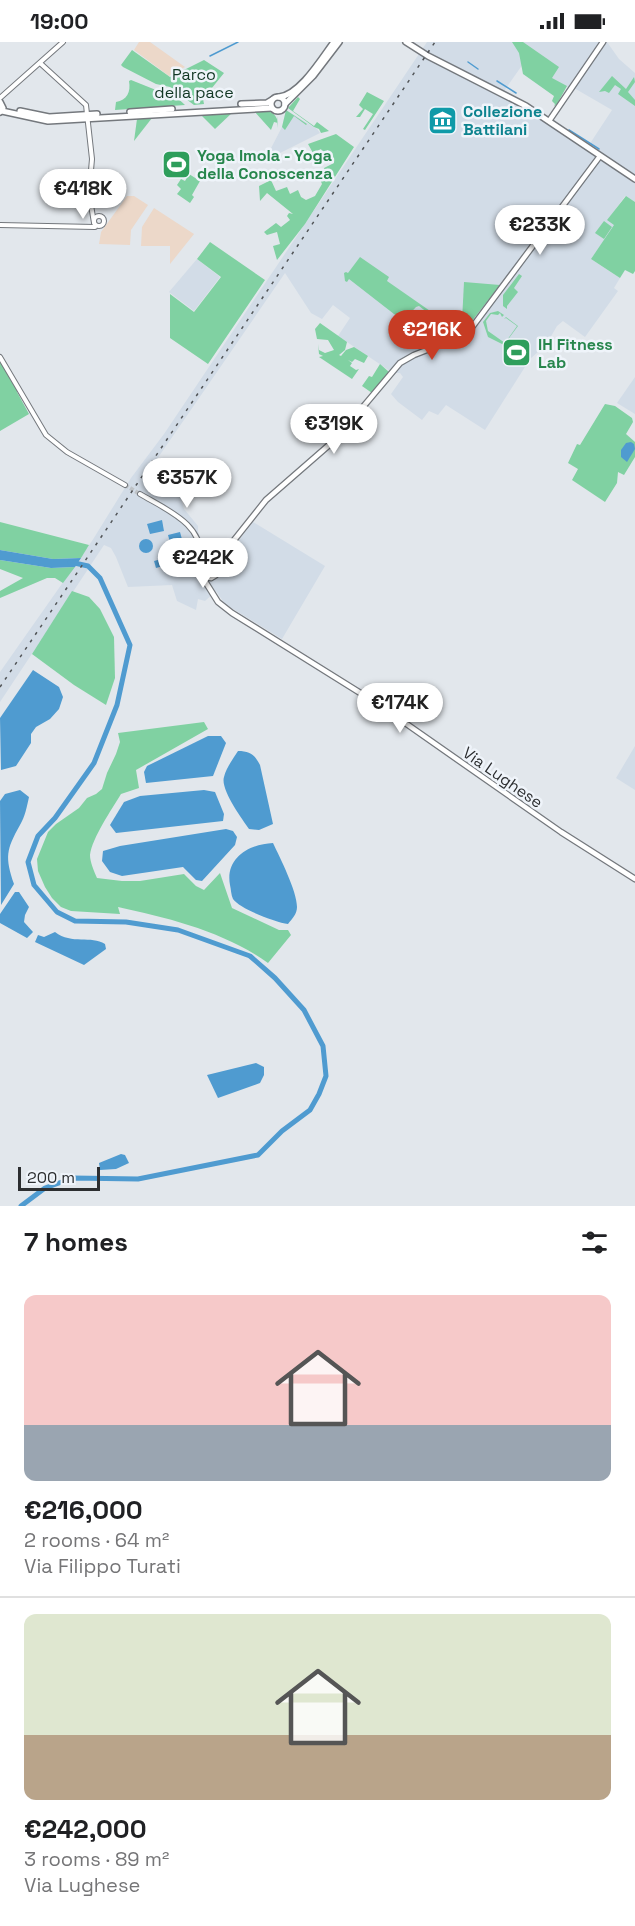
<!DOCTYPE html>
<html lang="en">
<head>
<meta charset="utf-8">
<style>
  body { margin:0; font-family:"Space Grotesk",sans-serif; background:#f6f6f6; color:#202124; height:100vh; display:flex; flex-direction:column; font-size:22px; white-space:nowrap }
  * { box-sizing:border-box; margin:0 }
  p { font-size:20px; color:#757577 }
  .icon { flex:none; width:33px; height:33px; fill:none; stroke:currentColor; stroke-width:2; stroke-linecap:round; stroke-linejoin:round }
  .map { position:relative; height:1164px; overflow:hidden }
  .side { display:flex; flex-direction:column; background:#fff; flex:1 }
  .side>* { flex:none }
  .scale { position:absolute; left:18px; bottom:15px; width:82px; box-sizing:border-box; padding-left:6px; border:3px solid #2c2e30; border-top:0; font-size:16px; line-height:21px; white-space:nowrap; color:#2c2e30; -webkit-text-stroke:4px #eff4fa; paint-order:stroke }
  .price { position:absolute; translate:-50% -51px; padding:0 14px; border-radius:21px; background:#fff; color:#222; font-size:20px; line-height:39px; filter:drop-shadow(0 2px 3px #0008) }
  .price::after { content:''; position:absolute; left:50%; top:36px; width:18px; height:14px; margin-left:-9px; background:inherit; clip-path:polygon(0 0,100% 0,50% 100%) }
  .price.on { background:#c73c24; color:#fff }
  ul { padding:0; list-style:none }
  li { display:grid; align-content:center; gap:12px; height:318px; padding:0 24px }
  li+li { border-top:2px solid #e0e0e0 }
  li span { display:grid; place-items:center; height:186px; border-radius:12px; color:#555 }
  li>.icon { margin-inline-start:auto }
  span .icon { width:108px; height:108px; fill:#fffc; stroke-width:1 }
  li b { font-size:26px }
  h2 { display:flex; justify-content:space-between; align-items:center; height:72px; padding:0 24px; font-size:26px }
  .status { display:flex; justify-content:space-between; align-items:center; height:42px; padding:0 30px; background:#fff; direction:ltr }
  .status svg { height:16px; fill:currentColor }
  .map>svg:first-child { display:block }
  .built { fill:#d2dce7; fill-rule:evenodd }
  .education { fill:#ecd8c9 }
  .green { fill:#80d1a2 }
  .water { fill:#4f9bd0 }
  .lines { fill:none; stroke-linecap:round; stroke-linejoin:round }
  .stream { stroke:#4f9bd0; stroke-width:1.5 }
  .river { stroke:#4f9bd0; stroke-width:5 }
  .tertiary-tunnel { stroke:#bec2c6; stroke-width:4; stroke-dasharray:4 2; stroke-linecap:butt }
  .tertiary-casing { stroke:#74787d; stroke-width:6 }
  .secondary-casing { stroke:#74787d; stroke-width:7 }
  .primary-casing { stroke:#74787d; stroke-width:8 }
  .tertiary { stroke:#fff; stroke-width:4 }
  .secondary { stroke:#fff; stroke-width:4.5 }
  .primary { stroke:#fff; stroke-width:5 }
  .rail { stroke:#515457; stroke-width:1.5; stroke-dasharray:3 6; stroke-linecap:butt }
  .labels { text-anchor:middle; stroke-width:5; stroke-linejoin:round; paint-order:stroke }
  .park-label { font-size:16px; fill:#123724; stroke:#eff4fa }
  .culture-label { font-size:16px; font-weight:bold; fill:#0d838f; stroke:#eff4fa; text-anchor:start }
  .leisure-label { font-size:16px; font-weight:bold; fill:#27864d; stroke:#eff4fa; text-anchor:start }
  .street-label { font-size:16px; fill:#2c2e30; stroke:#eff4fa }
</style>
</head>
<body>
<div class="status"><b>19:00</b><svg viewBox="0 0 49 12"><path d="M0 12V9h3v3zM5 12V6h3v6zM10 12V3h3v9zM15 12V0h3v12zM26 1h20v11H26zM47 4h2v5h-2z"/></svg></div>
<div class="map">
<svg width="635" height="1164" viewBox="0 0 635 1164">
  <rect width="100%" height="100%" fill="#e2e7ec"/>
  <g class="built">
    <path d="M427,0H607L619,17L635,31V160L625,154L608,178L615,183L591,217L620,236L614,246L618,249L585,295L563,279L557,284L546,303L530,317L485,388L446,363L438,373L429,369L422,378L398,360L391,352L403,335L400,331H393L338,294L350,276L333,263L322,277L311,271L285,231L155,420L166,435L174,426L192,437L181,457L184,467L198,484V490L206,510L216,513L222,520L253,480L325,524L282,597L225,562L216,549L205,559L198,557L196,568L177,559L172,543L128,545L116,515L111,506L104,503L0,660V630L92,499L131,436L164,392ZM523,22L564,44L574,46L612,68L589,103L504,49Z"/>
    <path d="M286,68L317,87L320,91L270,116L268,112L282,85Z"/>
    <path d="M197,217L220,235L194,269L169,250Z"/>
    <path d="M635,335V372L617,361Z"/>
    <path d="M635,704V748L616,736Z"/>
  </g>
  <g class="education">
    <path d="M139,0H150L185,25L169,34L134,8Z"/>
    <path d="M127,154H134L148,163L131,188L130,203L99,202L101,190Z"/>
    <path d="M154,166L194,192L170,222V204H141L142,185Z"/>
  </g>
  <g class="green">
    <path d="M512,0H523L559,25L552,36L567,44L557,62L554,64L555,62L552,59L554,54L523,32L519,11Z"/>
    <path d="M132,8L170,35L204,18L224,31L203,57L204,62L194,63L170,45L156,42L123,25L121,23Z"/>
    <path d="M612,34L626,47L634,35L635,40L628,50L635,58V64L618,52L621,47L615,43L609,51L605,49L599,50Z"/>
    <path d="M131,38L156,48L171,50L185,63L115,68L116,60C127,58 131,50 129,39Z"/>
    <path d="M367,50L384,59L365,88L363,87L373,72L365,67L360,75H356L363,67L359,63Z"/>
    <path d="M298,55L300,57L293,69L314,84L317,80L329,89L321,91L319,87L314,85L288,66Z"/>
    <path d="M253,68C262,68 273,67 277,77V74L278,86V81L274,80L271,88Z"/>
    <path d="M286,68L307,82L306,83L294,74L285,88L282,85Z"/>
    <path d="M233,70L215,87L201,73L203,71Z"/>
    <path d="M152,76L134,99L137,77Z"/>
    <path d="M336,92L354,105L305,182L277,218L273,204L280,202L277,190L267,193L264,190L276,181L281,185L290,178L287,174L289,171L293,172L267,151L260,159L259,144L271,138L276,149L287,145L290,152L298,148L301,155L306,158L315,154L322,142L320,137L327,133L324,126L334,121L328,108L323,111L321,107L313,111L308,102Z"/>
    <path d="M189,132L200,139L192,153L194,155L190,161L177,152L181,147L177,143L181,137L185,139Z"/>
    <path d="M626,154L635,160V229L633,232L625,228L620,236L591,217L614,183L607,178Z"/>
    <path d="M604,179L612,185L604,197L595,191Z"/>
    <path d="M210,200L265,238L208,322L170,296V252L194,270L221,235L197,217Z"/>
    <path d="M360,215L389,235L387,239L433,271L432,274L427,273L428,271L419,264L416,265L403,279L349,237L347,240L345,239L344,231L346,230L348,231Z"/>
    <path d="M519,232L522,234L514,246L518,250L507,264V267L503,264V253Z"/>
    <path d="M464,240L500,243L468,284L463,283L462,279Z"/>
    <path d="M498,269L504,273L502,275L500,271L498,273L491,272L486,279L488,289L505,301L517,284L506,276L504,277L506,275L518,284L504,303L488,295L483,280L490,271Z"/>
    <path d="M320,281L347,300L345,308L339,313L341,314L346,308L354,305L368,314L364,321L355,317L352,320L348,318L352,321L350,324L356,328L359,327L352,337L319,315L323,314L319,312L318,302L319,308L325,311L334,308L328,298L317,297L315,287Z"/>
    <path d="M0,319L18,349L17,350L29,372L0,389Z"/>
    <path d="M380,322L389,330L372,351L362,344L369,334L372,335Z"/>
    <path d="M605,362L615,364L632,376L633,380L626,392L635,400V415L624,433L618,430L617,441L605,460L572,438L578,427L568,421L577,402L580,403Z"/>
    <path d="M0,480L89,503L81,516L53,517L0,508Z"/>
    <path d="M0,518L51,526L75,525L63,541L55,536H47L0,556V549L23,536L0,527Z"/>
    <circle cx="209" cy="526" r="8"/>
    <path d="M72,549L89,555L100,567L114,595L115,636L106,663L74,643L32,612Z"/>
    <path d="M204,680L208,687L136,728L139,746L121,752C112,767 92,796 90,813C90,820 94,829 97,836L122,839H140L184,832L196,844L204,848L220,831L232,866L279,888H288L291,893L268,921C225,890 169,876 118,865L120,872L71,869L61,865L52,856L45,845L38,829L37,817L48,790L56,782L79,766L87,756L96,752L102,747L107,731L116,712L120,700L118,691Z"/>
  </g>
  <g class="water">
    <path d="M631,400L634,402L635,407L627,420L621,415V408L626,401Z"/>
    <path d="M162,478L164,489L150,492L147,482Z"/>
    <path d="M180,490L183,501L171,504L168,493Z"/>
    <circle cx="146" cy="504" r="7"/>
    <path d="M0,508L53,517L81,516L75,525L51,526L0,518Z"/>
    <path d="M172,514L174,521L156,526L154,519Z"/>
    <path d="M33,628L59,645L63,655L59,667L50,677L36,685L31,692V701L16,724L1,728L0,676Z"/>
    <path d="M208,694H221L226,701L213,734L146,741L144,730L147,724Z"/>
    <path d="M238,709C250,709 255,713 260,723L273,782L259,788L249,787C242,777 220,747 224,735C226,726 233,717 238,709Z"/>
    <path d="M20,748L29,755C27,764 25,775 20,783C6,808 5,815 14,842L1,863L0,759L5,752Z"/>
    <path d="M204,748L215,750L224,772L223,779L116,791L110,783L124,760L140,754Z"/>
    <path d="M226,787L233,789L237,795L235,803L202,839L196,838L183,825L122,834L110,830L102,819L103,809L120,804Z"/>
    <path d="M273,801C280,816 297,849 297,865C297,872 292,877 288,882C275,880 240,867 233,857C231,853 231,847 230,843C225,816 249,802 273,801Z"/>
    <path d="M15,850H19L29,865L25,873L24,880L33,890L27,896L0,881V872Z"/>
    <path d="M55,890C72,903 91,893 105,902L106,907L84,923L35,900L38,893L44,895Z"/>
    <path d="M256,1021L264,1025V1033L260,1041L218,1056L207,1033Z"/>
    <path d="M121,1112L125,1113L129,1121L116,1127L100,1128L99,1121Z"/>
  </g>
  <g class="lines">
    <g class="stream">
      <path d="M210,14L238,0"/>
      <path d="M468,20L478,27"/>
      <path d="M497,39L516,51"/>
      <path d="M569,88L599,107"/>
    </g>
    <path class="river" d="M21,1164L45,1146L73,1136L138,1137L258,1113L282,1089L310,1068L319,1052L326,1034L323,1004L304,968L275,936L250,914L178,888L126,880L75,879L57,870L34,843L28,820L38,794L55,776L94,721L117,663L130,603L100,536L88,524L70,520"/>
    <path class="tertiary-tunnel" d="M125,443L140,452"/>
    <defs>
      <g id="tertiary">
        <path d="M40,21L86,63L92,117L89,151L94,181"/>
        <path d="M0,56L63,0"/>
        <circle cx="99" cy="179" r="5"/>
        <path d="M0,183L95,185V183"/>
        <path d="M0,315L46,393L67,410L125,443"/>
        <path d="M140,452C167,468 206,483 200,520"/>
      </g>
      <g id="secondary">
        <path d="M549,79L603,0"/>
        <path d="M219,526L215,518L207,516L200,521L199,528L205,535L211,536L216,533L223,512L266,458L336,397L400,321L414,313L460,295L470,288L600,114"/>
        <path d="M203,536L218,560L232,571L378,662L561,790L635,837"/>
      </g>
      <g id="primary">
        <path d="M406,0L428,14L526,64L635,137"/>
        <circle cx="278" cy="62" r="7"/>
        <path d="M279,55C300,53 322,16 334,0"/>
        <path d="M0,60L3,66L0,70"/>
        <path d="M241,62L267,61L272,58"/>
        <path d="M285,62L313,34L339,0"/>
        <path d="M2,69L48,79L272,66"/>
        <path d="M20,69L49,75L97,72"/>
        <path d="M130,70L172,67"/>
      </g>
    </defs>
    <use href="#tertiary" class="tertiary-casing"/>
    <use href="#secondary" class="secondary-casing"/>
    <use href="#primary" class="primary-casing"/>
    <use href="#tertiary" class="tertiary"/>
    <use href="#secondary" class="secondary"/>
    <use href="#primary" class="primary"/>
    <path class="rail" d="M0,645L435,0"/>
  </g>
  <defs>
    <symbol id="museum-square" viewBox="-11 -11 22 22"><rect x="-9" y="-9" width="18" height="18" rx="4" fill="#0f9aa8" stroke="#eff4fa"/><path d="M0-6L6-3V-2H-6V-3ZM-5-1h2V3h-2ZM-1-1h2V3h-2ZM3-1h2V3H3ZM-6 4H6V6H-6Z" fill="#fff"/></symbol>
    <symbol id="stadium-square" viewBox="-11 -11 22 22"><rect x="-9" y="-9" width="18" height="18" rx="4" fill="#2e9e5b" stroke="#eff4fa"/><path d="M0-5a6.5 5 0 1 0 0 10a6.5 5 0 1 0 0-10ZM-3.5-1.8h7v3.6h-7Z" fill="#fff"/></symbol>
  </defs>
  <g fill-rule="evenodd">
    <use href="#museum-square" x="426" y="62" width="33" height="33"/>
    <use href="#stadium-square" x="160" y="106" width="33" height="33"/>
    <use href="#stadium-square" x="500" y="294" width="33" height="33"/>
  </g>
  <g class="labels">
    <g class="park-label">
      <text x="194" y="38">Parco<tspan x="194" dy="18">della pace</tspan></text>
    </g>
    <g class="culture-label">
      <text x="463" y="75">Collezione<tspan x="463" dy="18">Battilani</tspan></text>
    </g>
    <g class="leisure-label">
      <text x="197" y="119">Yoga Imola - Yoga<tspan x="197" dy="18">della Conoscenza</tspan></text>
      <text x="538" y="308">IH Fitness<tspan x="538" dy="18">Lab</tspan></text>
    </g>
    <g class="street-label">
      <text transform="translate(503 735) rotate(35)" y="6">Via Lughese</text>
    </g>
  </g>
</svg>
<div class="scale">200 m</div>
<b class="price" style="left:83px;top:178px">€418K</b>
<b class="price" style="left:540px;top:214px">€233K</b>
<b class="price on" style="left:432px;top:319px">€216K</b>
<b class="price" style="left:334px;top:413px">€319K</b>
<b class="price" style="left:187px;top:467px">€357K</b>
<b class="price" style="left:203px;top:547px">€242K</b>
<b class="price" style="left:400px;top:692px">€174K</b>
</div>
<section class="side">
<h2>7 homes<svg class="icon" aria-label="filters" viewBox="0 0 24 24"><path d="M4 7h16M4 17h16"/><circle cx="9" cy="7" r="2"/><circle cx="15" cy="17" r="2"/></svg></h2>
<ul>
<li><span style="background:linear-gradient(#f6c9c9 70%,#9aa5b1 0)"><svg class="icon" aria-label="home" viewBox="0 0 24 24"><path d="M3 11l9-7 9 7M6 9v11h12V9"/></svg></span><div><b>€216,000</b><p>2 rooms · 64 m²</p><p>Via Filippo Turati</p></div></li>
<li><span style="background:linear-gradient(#dfe7d0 65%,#b9a48a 0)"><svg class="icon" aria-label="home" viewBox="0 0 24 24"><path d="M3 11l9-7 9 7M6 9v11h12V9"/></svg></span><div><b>€242,000</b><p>3 rooms · 89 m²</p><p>Via Lughese</p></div></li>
</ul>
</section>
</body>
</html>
